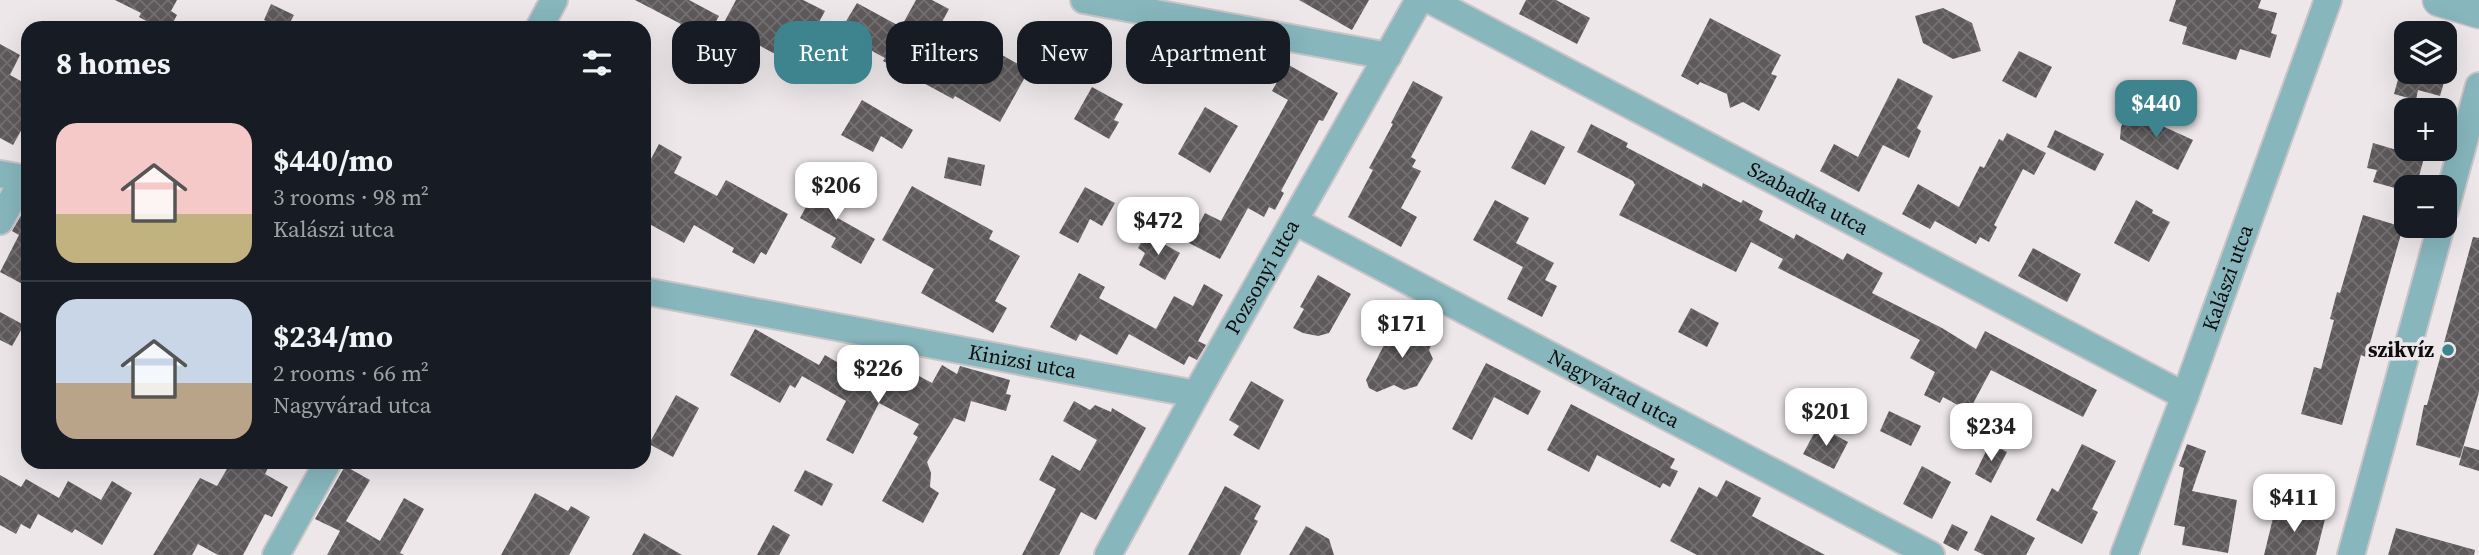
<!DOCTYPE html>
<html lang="en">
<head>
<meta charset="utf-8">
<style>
  body { margin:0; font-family:"Source Serif 4",serif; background:#242831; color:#f1f3f6; height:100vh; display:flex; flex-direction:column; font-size:26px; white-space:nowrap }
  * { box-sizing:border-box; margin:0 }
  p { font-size:23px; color:#9ea1a6 }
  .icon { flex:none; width:38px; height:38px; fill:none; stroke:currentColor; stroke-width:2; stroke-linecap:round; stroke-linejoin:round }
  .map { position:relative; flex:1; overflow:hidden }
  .details { position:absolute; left:21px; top:21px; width:630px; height:448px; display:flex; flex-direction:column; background:#171b24; border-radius:21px; box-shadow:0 7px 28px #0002 }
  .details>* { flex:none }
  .guide { position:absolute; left:672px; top:21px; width:665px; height:63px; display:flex; gap:14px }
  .tools { position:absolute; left:2394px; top:21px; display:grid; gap:14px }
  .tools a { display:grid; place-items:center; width:63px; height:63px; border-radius:14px; background:#171b24; box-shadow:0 7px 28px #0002; font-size:35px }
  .price { position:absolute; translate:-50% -60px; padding:0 16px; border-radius:14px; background:#fff; color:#222; font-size:23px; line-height:46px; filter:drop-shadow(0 2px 4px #0008) }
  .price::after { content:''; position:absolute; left:50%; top:42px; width:21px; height:16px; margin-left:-10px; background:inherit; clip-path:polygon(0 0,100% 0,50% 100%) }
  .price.selected { background:#3e848e; color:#fff }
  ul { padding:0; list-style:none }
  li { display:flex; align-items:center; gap:21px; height:175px; padding:0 35px }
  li+li { border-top:2px solid #363941 }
  li span { display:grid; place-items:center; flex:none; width:196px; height:140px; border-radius:21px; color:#555 }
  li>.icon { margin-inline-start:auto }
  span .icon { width:84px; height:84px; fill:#fffc; stroke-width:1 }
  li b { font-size:30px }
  h2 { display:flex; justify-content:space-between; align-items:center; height:84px; padding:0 35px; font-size:30px }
  .tag { padding:0 24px; border-radius:21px; background:#171b24; box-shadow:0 7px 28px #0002; font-size:24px; line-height:63px }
  .tag.selected { background:#3e848e; color:#fff }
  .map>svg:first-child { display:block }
  .building { fill:url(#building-cross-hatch) }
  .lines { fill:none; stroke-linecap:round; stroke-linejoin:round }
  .minor-casing { stroke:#c9c4c6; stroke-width:30 }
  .tertiary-casing { stroke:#c9c4c6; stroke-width:35 }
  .minor { stroke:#87b6bd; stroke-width:26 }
  .tertiary { stroke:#87b6bd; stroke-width:32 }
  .poi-dot { fill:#3e848e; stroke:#ede7e9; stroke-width:2.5 }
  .labels { text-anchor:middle; stroke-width:7; stroke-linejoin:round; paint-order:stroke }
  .street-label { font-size:21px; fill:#0e0c0c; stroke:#ede7e9 }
  .poi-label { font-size:21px; font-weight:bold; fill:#0e0c0c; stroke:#ede7e9; text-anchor:end }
</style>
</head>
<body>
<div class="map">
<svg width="2479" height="555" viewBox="0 0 2479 555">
  <defs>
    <pattern id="building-cross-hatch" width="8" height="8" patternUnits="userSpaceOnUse" patternTransform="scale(1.75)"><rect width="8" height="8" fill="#5e5a5b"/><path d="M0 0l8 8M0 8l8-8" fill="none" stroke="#747172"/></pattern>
  </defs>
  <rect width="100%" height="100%" fill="#ede7e9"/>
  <g class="building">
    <path d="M115,0H177L171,11L177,15L170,28H159L139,17L141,13Z"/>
    <path d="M635,0H689L719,16L698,55L672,41L681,24Z"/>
    <path d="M736,0H803L825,11L796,65L747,39L744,46L719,32Z"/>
    <path d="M916,0H932L949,9L935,35L995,66L1002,55L1029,70L1000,122L955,96L953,99L883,61L885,58L839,33L857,3L901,27Z"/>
    <path d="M1299,0H1369L1352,30Z"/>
    <path d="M1526,0H1556L1590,18L1577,44L1519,14Z"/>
    <path d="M2176,0H2261L2258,8L2277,13L2271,33L2277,35L2270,58L2240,49L2236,60L2182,44L2187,27L2169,21Z"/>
    <path d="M271,4L294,15L287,28H280L264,20Z"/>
    <path d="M1943,8L1972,23L1981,51L1953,59L1923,43L1915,16Z"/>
    <path d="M1710,18L1781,55L1771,74L1777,76L1759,111L1743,102L1730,108L1727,94L1700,82L1698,85L1681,76Z"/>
    <path d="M1171,33L1199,48L1186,71L1159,56Z"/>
    <path d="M0,44L20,55L10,75L28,85V133L22,129L13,145L0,138Z"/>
    <path d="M2019,51L2052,67L2036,98L2002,81Z"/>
    <path d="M1287,64L1338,93L1323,121L1319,120L1281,191L1284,193L1275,210L1269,207L1264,217L1248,208L1220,259L1189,243L1205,213L1221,221L1288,100L1272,91Z"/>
    <path d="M2400,72H2447L2440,96L2418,90L2416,100L2394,94Z"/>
    <path d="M1898,78L1933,96L1917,128L1921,131L1909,158L1883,145L1859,192L1820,171L1834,144L1858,157Z"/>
    <path d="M1413,81L1443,97L1411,157L1416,160L1412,167L1421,171L1401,208L1417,217L1401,247L1348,217L1373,170L1369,168L1393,124L1391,123Z"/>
    <path d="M1092,87L1123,104L1114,120L1119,122L1109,139L1074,119Z"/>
    <path d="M862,100L913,130L902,149L881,136L873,152L841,135Z"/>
    <path d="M1205,107L1238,126L1210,173L1178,154Z"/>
    <path d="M2136,114L2193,140L2178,170L2120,139L2121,127L2124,120Z"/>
    <path d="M1591,124L1628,143L1626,147L1702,187L1703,183L1741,203L1743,200L1763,211L1759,220L1794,239L1796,234L1843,260L1847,253L1883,273L1872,293L1942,328L1976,349L1985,331L2097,390L2083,417L1991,370L1969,411L1943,397L1940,403L1924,395L1935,372L1910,358L1920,340L1778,268L1783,259L1751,242L1736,272L1619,215L1635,185L1633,181L1577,152Z"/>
    <path d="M1531,130L1565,147L1545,185L1511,168Z"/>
    <path d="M2055,130L2104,154L2095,171L2047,147Z"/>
    <path d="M2007,133L2046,153L2034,175L2023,169L1994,225L1997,227L1989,242L1980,237L1976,244L1935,221L1930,229L1902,214L1918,184L1959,207L1980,166L1984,168L1999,139L2003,141Z"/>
    <path d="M2373,143L2424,158L2416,187H2406V191L2373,182L2377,170L2367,168Z"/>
    <path d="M659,144L682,157L674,173L717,196L726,180L788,214L766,255L761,252L754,264L732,252L734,248L694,225L684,243L644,221V172Z"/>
    <path d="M948,157L985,165L981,186L944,178Z"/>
    <path d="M821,179L847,193L834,216L875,239L861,264L831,247L836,238L800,218Z"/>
    <path d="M912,186L993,231L989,239L1020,256L995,301L1007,308L993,333L921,293L934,269L882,240Z"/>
    <path d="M1085,187L1115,203L1102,226L1090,219L1078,243L1059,233Z"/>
    <path d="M1495,200L1529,218L1516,243L1554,263L1545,280L1557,286L1542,317L1507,299L1523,267L1473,240Z"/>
    <path d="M2136,200L2153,210L2152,213L2170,222L2149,262L2114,243Z"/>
    <path d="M28,203V287L0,272L19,235L12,231Z"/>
    <path d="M2363,215L2403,227L2366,357L2361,355L2342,425L2301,414L2314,367L2321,369L2334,320L2330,319L2337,292L2340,293Z"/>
    <path d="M1146,234L1180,253L1165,280L1139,265L1145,253L1138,248Z"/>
    <path d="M2473,237L2479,238V392L2460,458L2416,445L2424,405H2427Z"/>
    <path d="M2033,248L2081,274L2067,302L2018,276Z"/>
    <path d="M1079,273L1105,287L1099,298L1156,329L1174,296L1193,306L1204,284L1223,295L1198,341L1206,345L1197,360L1189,356L1184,365L1129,334L1117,355L1080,334L1076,341L1050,327Z"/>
    <path d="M1318,275L1351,294L1329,333L1318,336L1303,333L1293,328L1304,309L1300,307Z"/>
    <path d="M1691,308L1719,323L1707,347L1678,332Z"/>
    <path d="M0,312L24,325L12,346L0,340Z"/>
    <path d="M1397,320L1434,339L1429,350L1433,359L1417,386L1404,390L1394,385L1377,392L1369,388L1366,380Z"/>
    <path d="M755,329L819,365L825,355L857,374L869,354L903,373L906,369L932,383L942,365L957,374L960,366L1010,380L1006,394L1011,395L1006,411L971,401L965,422L954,418L927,462L931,473L930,487L939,493L923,523L882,501L918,437L913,434L919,424L879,403L853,454L826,440L846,401L802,376L795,388L790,385L780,403L730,375Z"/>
    <path d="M1486,363L1541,391L1528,415L1494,397L1472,440L1452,429Z"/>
    <path d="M1251,381L1284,400L1259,450L1233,435L1239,426L1229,420Z"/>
    <path d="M676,395L699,408L673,457L649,444Z"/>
    <path d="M1074,401L1090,410L1095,405L1111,412L1112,408L1146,428L1096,520L1081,512L1059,555H1022L1056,489L1039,480L1052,455L1080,471L1097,440L1063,421Z"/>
    <path d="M1571,404L1675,459L1670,468L1678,471L1670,487L1663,483L1660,488L1597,455L1589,472L1547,450Z"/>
    <path d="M1889,411L1921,426L1911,446L1880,431Z"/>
    <path d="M1818,426L1848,442L1834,469L1803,454Z"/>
    <path d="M1990,443L2007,452L1991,483L1975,474Z"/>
    <path d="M2082,444L2116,461L2092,509L2098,512L2082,544L2036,520L2052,488L2058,492Z"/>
    <path d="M2187,444L2206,451L2192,491L2237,500L2228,553L2182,545L2185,527L2174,525L2184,468L2179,466Z"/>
    <path d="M2464,446L2479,450V471L2459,465Z"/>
    <path d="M231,462H271L265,474L288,487L272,517L265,514L243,555H218L198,544L192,555H153L200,478L217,486Z"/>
    <path d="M345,466L370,480L346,521L380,541L404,498L424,509L400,553L404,555H327L340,531L315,519Z"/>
    <path d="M1922,466L1951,482L1932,519L1903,504Z"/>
    <path d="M805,470L833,484L822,506L794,491Z"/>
    <path d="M0,475L21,487L26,479L59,498L68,481L101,500L112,481L132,493L102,545L75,529L72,533L38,514L30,529L21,524L16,534L0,525Z"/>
    <path d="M1726,480L1761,498L1752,516L1825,555H1697L1670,541L1699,487L1717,497Z"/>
    <path d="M1225,486L1261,506L1254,519L1258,521L1240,555H1188Z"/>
    <path d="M535,493L568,511L571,506L590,517L569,555H501Z"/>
    <path d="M2276,506L2325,519L2316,555H2264Z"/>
    <path d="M1991,515L2035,538L2026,555H1984L1974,550Z"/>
    <path d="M1952,524L1968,532L1958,551L1943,543Z"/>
    <path d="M773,525L790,535L779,555H757Z"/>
    <path d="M1306,526L1329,539L1334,555H1289Z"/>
    <path d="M2396,528L2475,550L2474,555H2388Z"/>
    <path d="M644,533L682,555H632Z"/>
  </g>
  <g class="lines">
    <defs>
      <g id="minor">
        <path d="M1084,0L1388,56"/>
        <path id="s1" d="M1430,0L2185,396"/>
        <path d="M539,28L554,0"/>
        <path d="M0,174L28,179"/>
        <path d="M2445,210L2479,86"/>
        <path d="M0,221L24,178"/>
        <path id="s2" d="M1296,222L1931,555"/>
        <path id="s3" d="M644,291L1196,394"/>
        <path d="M276,555L328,462"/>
        <path id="s4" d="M1108,555L1196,394L1419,0"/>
        <path id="s5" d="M2124,555L2185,396L2328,0"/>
        <path d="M2351,555L2441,226"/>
      </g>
      <path id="tertiary" d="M2439,0L2479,12"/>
    </defs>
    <use href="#minor" class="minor-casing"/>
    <use href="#tertiary" class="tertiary-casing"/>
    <use href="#minor" class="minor"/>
    <use href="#tertiary" class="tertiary"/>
  </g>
  <circle class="poi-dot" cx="2448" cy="350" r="7"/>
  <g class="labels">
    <g class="street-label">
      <text dy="7" stroke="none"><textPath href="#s1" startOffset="427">Szabadka utca</textPath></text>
      <text dy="7" stroke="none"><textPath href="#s4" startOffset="318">Pozsonyi utca</textPath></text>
      <text dy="7" stroke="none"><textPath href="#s5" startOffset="296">Kalászi utca</textPath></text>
      <text dy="7" stroke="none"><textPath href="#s3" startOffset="385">Kinizsi utca</textPath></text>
      <text dy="7" stroke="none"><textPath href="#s2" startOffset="359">Nagyvárad utca</textPath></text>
    </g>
    <g class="poi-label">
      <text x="2434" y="357">szikvíz</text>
    </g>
  </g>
</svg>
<div class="tools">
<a><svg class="icon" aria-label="layers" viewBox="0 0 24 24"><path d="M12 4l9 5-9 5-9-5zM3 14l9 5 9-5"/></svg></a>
<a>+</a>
<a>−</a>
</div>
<b class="price selected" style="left:2156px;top:140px">$440</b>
<b class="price" style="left:836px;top:222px">$206</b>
<b class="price" style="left:1158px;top:257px">$472</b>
<b class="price" style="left:1402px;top:360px">$171</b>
<b class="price" style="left:878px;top:405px">$226</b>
<b class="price" style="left:1826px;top:448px">$201</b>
<b class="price" style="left:1991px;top:463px">$234</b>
<b class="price" style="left:2294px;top:534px">$411</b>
<div class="guide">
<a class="tag">Buy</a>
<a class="tag selected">Rent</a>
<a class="tag">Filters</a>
<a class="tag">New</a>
<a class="tag">Apartment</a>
</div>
<section class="details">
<h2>8 homes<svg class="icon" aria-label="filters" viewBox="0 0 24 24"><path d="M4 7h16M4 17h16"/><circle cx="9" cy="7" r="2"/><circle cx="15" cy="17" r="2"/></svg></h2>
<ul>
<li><span style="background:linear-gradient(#f6c9c9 65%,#c2b280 0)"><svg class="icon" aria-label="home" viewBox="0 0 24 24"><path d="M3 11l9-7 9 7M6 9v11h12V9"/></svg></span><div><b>$440/mo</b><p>3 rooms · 98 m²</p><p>Kalászi utca</p></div></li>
<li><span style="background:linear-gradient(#c9d6e8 60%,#b9a48a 0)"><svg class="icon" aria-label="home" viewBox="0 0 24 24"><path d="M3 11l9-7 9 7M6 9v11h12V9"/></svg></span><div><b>$234/mo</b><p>2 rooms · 66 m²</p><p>Nagyvárad utca</p></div></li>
</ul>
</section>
</div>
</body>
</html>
